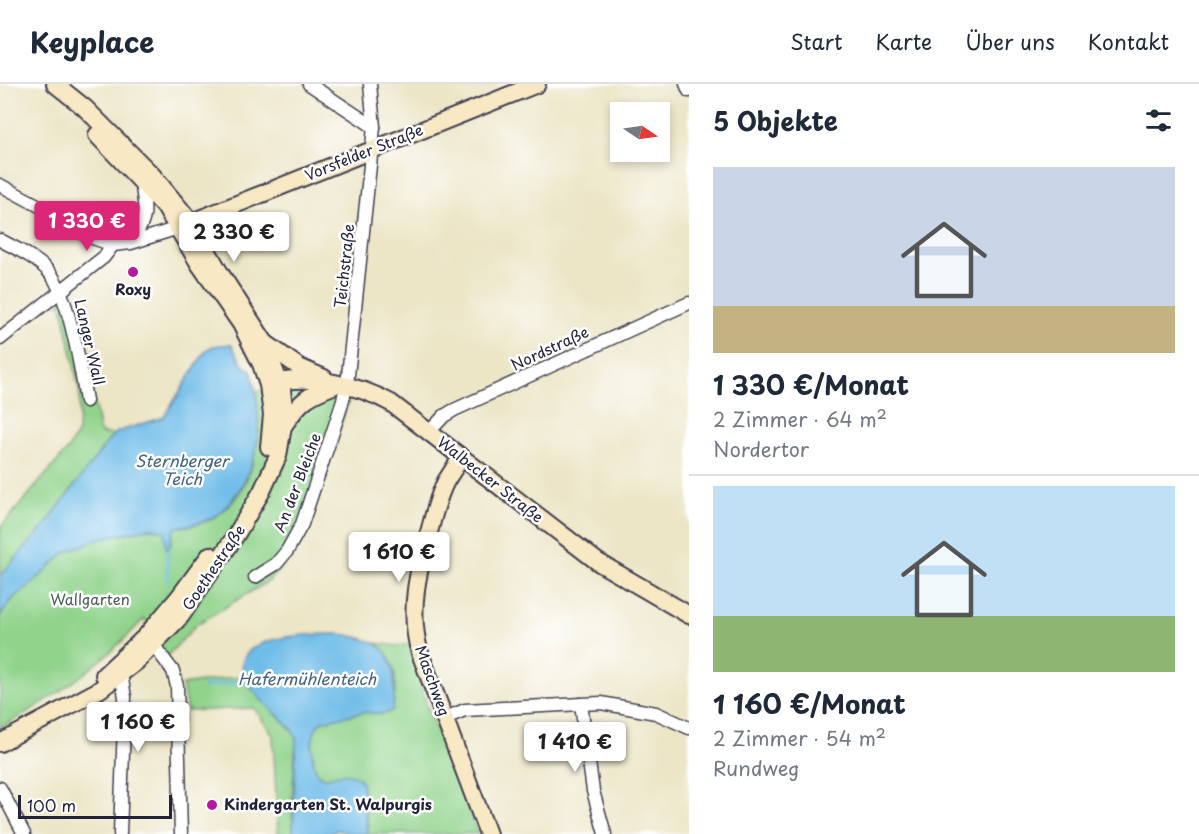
<!DOCTYPE html>
<html lang="de">
<head>
<meta charset="utf-8">
<style>
  body { margin:0; font-family:"Playpen Sans",sans-serif; background:#f2f2f3; color:#1f2937; height:100vh; display:flex; flex-direction:column; font-size:22px; white-space:nowrap }
  * { box-sizing:border-box; margin:0 }
  p { font-size:20px; color:#747a83 }
  .icon { flex:none; width:33px; height:33px; fill:none; stroke:currentColor; stroke-width:2; stroke-linecap:round; stroke-linejoin:round }
  .map { position:relative; flex:1; overflow:hidden }
  .details { display:flex; flex-direction:column; background:#fff; width:510px }
  .details>* { flex:none }
  .needle { width:39px; rotate:103deg }
  .fabs { position:absolute; left:610px; top:18px; display:grid; gap:12px }
  .fabs a { display:grid; place-items:center; width:60px; height:60px; border-radius:0px; background:#fff; box-shadow:0 3px 9px #0003; font-size:30px }
  .scale { position:absolute; left:18px; bottom:15px; width:154px; box-sizing:border-box; padding-left:6px; border:3px solid #22223b; border-top:0; font-size:16px; line-height:21px; white-space:nowrap; color:#22223b; -webkit-text-stroke:4px #fff; paint-order:stroke }
  .price { position:absolute; translate:-50% -51px; padding:0 14px; border-radius:6px; background:#fff; color:#222; font-size:20px; line-height:39px; filter:drop-shadow(0 2px 3px #0008) }
  .price::after { content:''; position:absolute; left:50%; top:36px; width:18px; height:14px; margin-left:-9px; background:inherit; clip-path:polygon(0 0,100% 0,50% 100%) }
  .price.selected { background:#db2777; color:#fff }
  ul { padding:0; list-style:none }
  li { display:grid; align-content:center; gap:12px; height:318px; padding:0 24px }
  li+li { border-top:2px solid #e0e1e3 }
  li span { display:grid; place-items:center; height:186px; border-radius:0px; color:#555 }
  li>.icon { margin-inline-start:auto }
  span .icon { width:108px; height:108px; fill:#fffc; stroke-width:1 }
  li b { font-size:26px }
  h2 { display:flex; justify-content:space-between; align-items:center; height:72px; padding:0 24px; font-size:26px }
  header { display:flex; align-items:center; gap:36px; box-sizing:border-box; height:84px; padding:0 30px; background:#fff; border-bottom:2px solid #e0e1e3 }
  header strong { font-size:28px }
  nav { display:flex; gap:33px; margin-inline-start:auto; font-size:21px }
  main { display:flex; flex:1; min-height:0 }
  .map>svg:first-child { display:block }
  .green { fill:#90d38b; stroke:#597a63; stroke-width:1.5 }
  .water { fill:#6ebce8; stroke:#486f92; stroke-width:1.5 }
  .lines { fill:none; stroke-linecap:round; stroke-linejoin:round }
  .stream { stroke:#6ebce8; stroke-width:3 }
  .street-casing { stroke:#403f50; stroke-width:15 }
  .secondary-casing { stroke:#403f50; stroke-width:20 }
  .street { stroke:#fff; stroke-width:12 }
  .secondary { stroke:#f8e8c3; stroke-width:16 }
  .poi-dot { fill:#b5179e; stroke:#fff; stroke-width:2 }
  .labels { text-anchor:middle; stroke-width:5; stroke-linejoin:round; paint-order:stroke }
  .street-label { font-size:15px; fill:#22223b; stroke:#fff }
  .poi-label { font-size:15px; font-weight:bold; fill:#22223b; stroke:#fff }
  .park-label { font-size:15px; fill:#486057; stroke:#fff }
  .water-label { font-size:16px; font-style:italic; fill:#406080; stroke:#fff }
</style>
</head>
<body>
<header>
<strong>Keyplace</strong>
<nav><a>Start</a><a>Karte</a><a>Über uns</a><a>Kontakt</a></nav>
</header>
<main>
<div class="map">
<svg width="689" height="750" viewBox="0 0 689 750">
  <rect width="100%" height="100%" fill="#fff"/>
  <filter id="ink" filterUnits="userSpaceOnUse"><feTurbulence type="fractalNoise" baseFrequency=".0167" numOctaves="2"/><feDisplacementMap in="SourceGraphic" scale="12" xChannelSelector="R" yChannelSelector="G"/><feConvolveMatrix kernelMatrix="1 2 1 2 8 2 1 2 1" color-interpolation-filters="sRGB"/></filter>
  <filter id="wash" filterUnits="userSpaceOnUse"><feTurbulence type="fractalNoise" baseFrequency=".008" numOctaves="4" result="noise"/><feDisplacementMap in="SourceGraphic" scale="24" xChannelSelector="R" yChannelSelector="G"/><feGaussianBlur stdDeviation="1.35" result="paint"/><feColorMatrix in="noise" values="0 0 0 0 0 0 0 0 0 0 0 0 0 0 0 0 0 1.4 0 .05"/><feComposite in="paint" operator="in"/></filter>
  <g filter="url(#wash)">
    <rect width="100%" height="100%" fill="#ece5c6"/>
    <g class="green">
      <path d="M70,212L86,273L99,344L101,349L113,351L43,444L0,492V444L68,365L78,348L80,310L62,221L57,219Z"/>
      <path d="M256,307L350,312L307,443L295,467L269,497L197,540L167,572L144,535C100,582 56,613 0,644V532C4,526 9,519 14,513C22,504 34,498 43,490C50,483 57,473 66,467C84,457 146,440 165,447L170,463L172,449L175,444C187,442 200,441 211,435C255,411 263,351 256,307Z"/>
      <path d="M376,559L397,562L410,560L427,622L478,750H366L368,741L362,698L338,690L325,694L316,688C312,673 308,647 322,637L364,628L383,630C386,624 393,616 395,610C398,591 391,569 376,559Z"/>
      <path d="M245,592L253,605L294,649L296,657L292,716L293,750H278L273,651L254,624L187,627L182,601Z"/>
    </g>
    <g class="water">
      <path d="M231,260L244,283L251,286C262,328 263,368 239,406C232,417 222,429 210,435C199,440 187,441 175,444L168,466L166,464L165,447L152,444L101,454L66,468L28,503L14,513L0,532V492L43,444L108,357L117,348L164,333L206,266L213,262Z"/>
      <path d="M341,550C373,555 393,561 394,598C395,608 395,617 392,627L383,630L364,628L322,637C308,647 311,676 318,691L325,694C338,690 352,685 362,698L367,748L366,750H353L337,746L331,750H293L296,654L291,644C278,631 255,613 246,596C223,549 314,550 341,550Z"/>
    </g>
    <g class="lines">
      <g class="stream">
        <path d="M167,497L168,466"/>
        <path d="M204,603L248,596"/>
      </g>
    </g>
  </g>
  <g filter="url(#ink)">
    <g class="lines">
      <defs>
        <g id="street">
          <path d="M309,0L374,43"/>
          <path d="M686,0L689,7"/>
          <path d="M0,101L45,125L87,152L113,161L131,159L178,144"/>
          <path d="M0,156C17,165 37,174 50,189C69,212 81,285 86,317"/>
          <path d="M126,159C149,141 146,124 141,99"/>
          <path d="M0,255L104,173L113,161"/>
          <path d="M429,348L444,332L454,326L689,219"/>
          <path d="M255,493L276,480L287,467L302,440L340,326L347,301L374,43L370,0"/>
          <path d="M149,555L173,587L177,602L181,750"/>
          <path d="M581,620L593,707L605,750"/>
          <path d="M445,634L465,626L601,619L656,629L689,644"/>
          <path d="M0,704L24,750"/>
          <path d="M120,750L125,613L121,590"/>
        </g>
        <g id="secondary">
          <path d="M97,51L165,123L200,181L241,240L261,280L268,301L272,331L269,363"/>
          <path d="M182,142L537,0"/>
          <path d="M264,258L299,283L324,294"/>
          <path d="M271,300C307,289 359,301 391,319L598,478L689,531"/>
          <path d="M284,341C301,316 307,312 335,301"/>
          <path d="M462,373C456,381 451,389 446,397C439,410 435,426 431,441C419,483 407,526 420,569L488,750"/>
          <path d="M104,591L146,552L179,513L210,471"/>
          <path d="M0,659L99,606L136,578L181,532L236,451L262,407L278,372L283,342L284,324L282,306L264,257L220,189L191,138L153,92L85,24L55,0"/>
        </g>
      </defs>
      <use href="#street" class="street-casing"/>
      <use href="#secondary" class="secondary-casing"/>
      <use href="#street" class="street"/>
      <use href="#secondary" class="secondary"/>
    </g>
  </g>
  <g class="poi-dot">
    <circle cx="133" cy="188" r="6"/>
    <circle cx="212" cy="721" r="6"/>
  </g>
  <g class="labels">
    <g class="street-label">
      <text transform="translate(364 69) rotate(-22)" y="5">Vorsfelder Straße</text>
      <text transform="translate(345 182) rotate(-84)" y="5">Teichstraße</text>
      <text transform="translate(89 258) rotate(77)" y="5">Langer Wall</text>
      <text transform="translate(550 265) rotate(-25)" y="5">Nordstraße</text>
      <text transform="translate(490 396) rotate(38)" y="5">Walbecker Straße</text>
      <text transform="translate(298 399) rotate(-69)" y="5">An der Bleiche</text>
      <text transform="translate(214 484) rotate(-56)" y="5">Goethestraße</text>
      <text transform="translate(432 597) rotate(70)" y="5">Maschweg</text>
    </g>
    <g class="poi-label">
      <text x="133" y="211">Roxy</text>
      <text x="224" y="726" text-anchor="start">Kindergarten St. Walpurgis</text>
    </g>
    <g class="park-label">
      <text x="90" y="521">Wallgarten</text>
    </g>
    <g class="water-label">
      <text x="182" y="383">Sternberger<tspan x="182" dy="18">Teich</tspan></text>
      <text x="307" y="601">Hafermühlenteich</text>
    </g>
  </g>
</svg>
<div class="fabs">
<a><svg class="needle" viewBox="-14 -14 28 28"><path d="M0-13l5 13h-10z" fill="#e53935"/><path d="M0 13l5-13h-10z" fill="#747a83"/></svg></a>
</div>
<div class="scale">100 m</div>
<b class="price selected" style="left:87px;top:168px">1 330 €</b>
<b class="price" style="left:234px;top:179px">2 330 €</b>
<b class="price" style="left:399px;top:499px">1 610 €</b>
<b class="price" style="left:138px;top:669px">1 160 €</b>
<b class="price" style="left:575px;top:689px">1 410 €</b>
</div>
<section class="details">
<h2>5 Objekte<svg class="icon" aria-label="filters" viewBox="0 0 24 24"><path d="M4 7h16M4 17h16"/><circle cx="9" cy="7" r="2"/><circle cx="15" cy="17" r="2"/></svg></h2>
<ul>
<li><span style="background:linear-gradient(#c9d6e8 75%,#c2b280 0)"><svg class="icon" aria-label="home" viewBox="0 0 24 24"><path d="M3 11l9-7 9 7M6 9v11h12V9"/></svg></span><div><b>1 330 €/Monat</b><p>2 Zimmer · 64 m²</p><p>Nordertor</p></div></li>
<li><span style="background:linear-gradient(#bfe0f5 70%,#8fb573 0)"><svg class="icon" aria-label="home" viewBox="0 0 24 24"><path d="M3 11l9-7 9 7M6 9v11h12V9"/></svg></span><div><b>1 160 €/Monat</b><p>2 Zimmer · 54 m²</p><p>Rundweg</p></div></li>
</ul>
</section>
</main>
</body>
</html>
